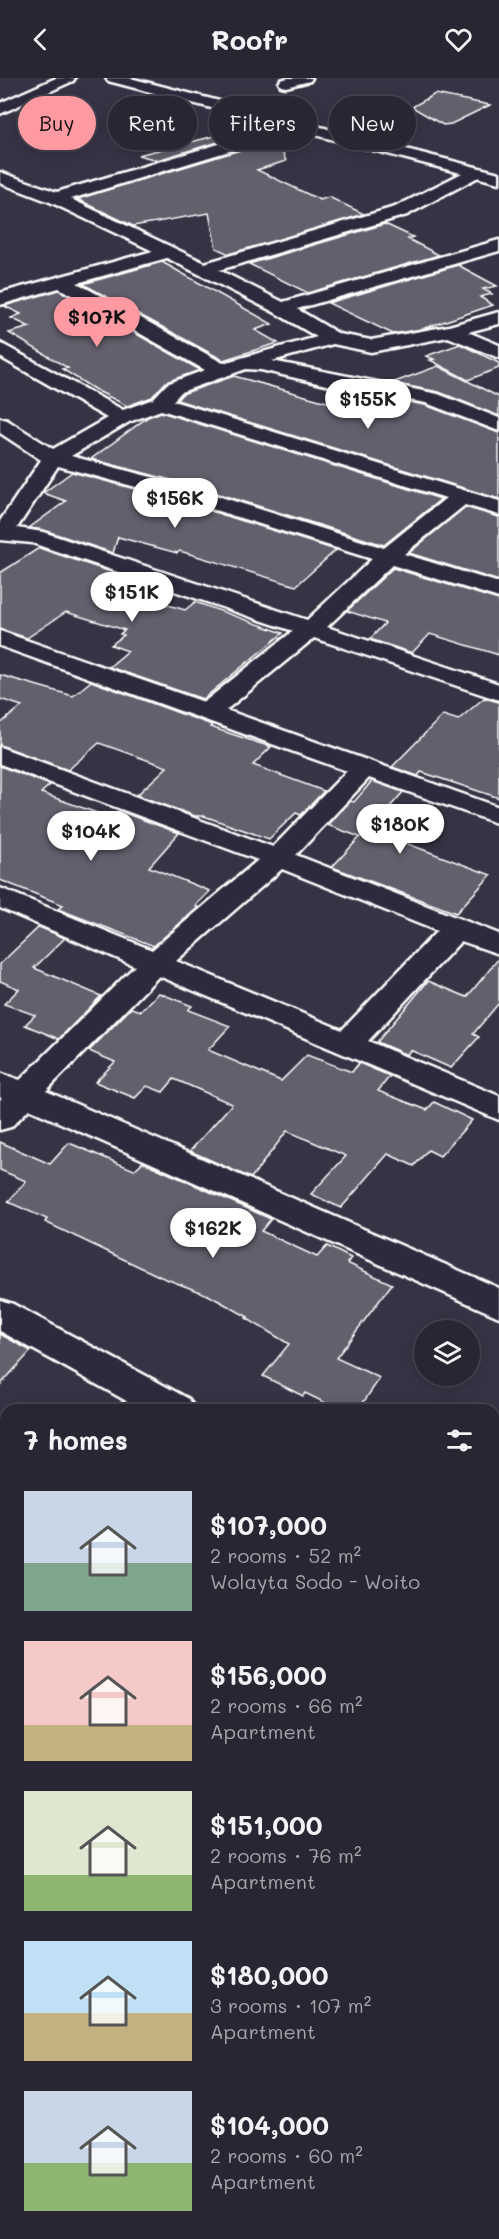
<!DOCTYPE html>
<html lang="en">
<head>
<meta charset="utf-8">
<style>
  body { margin:0; font-family:Mali,sans-serif; background:#353240; color:#f1f3f6; height:100vh; display:flex; flex-direction:column; font-size:22px; white-space:nowrap }
  * { box-sizing:border-box; margin:0 }
  p { font-size:20px; color:#a5a5ac }
  .icon { flex:none; width:33px; height:33px; fill:none; stroke:currentColor; stroke-width:2; stroke-linecap:round; stroke-linejoin:round }
  .map { position:relative; flex:1; overflow:hidden }
  .drawer { position:absolute; left:0px; top:1326px; width:500px; height:836px; display:flex; flex-direction:column; background:#292634; border-radius:18px 18px 0 0; box-shadow:0 3px 15px #0003,0 0 0 2px #45434f }
  .drawer>* { flex:none }
  .banner { position:absolute; left:18px; top:18px; width:464px; height:54px; display:flex; gap:12px }
  .buttons { position:absolute; left:414px; top:1242px; display:grid; gap:12px }
  .buttons a { display:grid; place-items:center; width:66px; height:66px; border-radius:50%; background:#292634; box-shadow:0 3px 15px #0003,0 0 0 2px #45434f; font-size:30px }
  .price { position:absolute; translate:-50% -51px; padding:0 14px; border-radius:21px; background:#fff; color:#222; font-size:20px; line-height:39px; filter:drop-shadow(0 2px 3px #0008) }
  .price::after { content:''; position:absolute; left:50%; top:36px; width:18px; height:14px; margin-left:-9px; background:inherit; clip-path:polygon(0 0,100% 0,50% 100%) }
  .price.on { background:#ff9aa2; color:#111 }
  ul { padding:0; list-style:none }
  li { display:flex; align-items:center; gap:18px; height:150px; padding:0 24px }
  li span { display:grid; place-items:center; flex:none; width:168px; height:120px; border-radius:0px; color:#555 }
  li>.icon { margin-inline-start:auto }
  span .icon { width:72px; height:72px; fill:#fffc; stroke-width:1 }
  li b { font-size:26px }
  h2 { display:flex; justify-content:space-between; align-items:center; height:72px; padding:0 24px; font-size:26px }
  .pill { padding:0 21px; border-radius:27px; background:#292634; box-shadow:0 3px 15px #0003,0 0 0 2px #45434f; font-size:21px; line-height:54px }
  .pill.on { background:#ff9aa2; color:#111 }
  header { display:flex; justify-content:space-between; align-items:center; height:78px; padding:0 24px; background:#292634; font-size:27px; font-weight:800 }
  .map>svg:first-child { display:block }
  .building { fill:#635f6d; stroke:#fff; stroke-width:1.5 }
  .lines { fill:none; stroke-linecap:round; stroke-linejoin:round }
  .street-casing { stroke:#fff; stroke-width:5 }
  .highway-casing { stroke:#fff; stroke-width:5 }
  .street { fill:#2f2a3d; fill-rule:evenodd }
  .highway { fill:#2f2a3d; fill-rule:evenodd }
</style>
</head>
<body>
<header><svg class="icon" aria-label="back" viewBox="0 0 24 24"><path d="M15 5l-7 7 7 7"/></svg>Roofr<svg class="icon" aria-label="heart" viewBox="0 0 24 24"><path d="M12 20l-8-8c-3-5 5-10 8-4 3-6 11-1 8 4z"/></svg></header>
<div class="map">
<svg width="499" height="2161" viewBox="0 0 499 2161">
  <rect width="100%" height="100%" fill="#373345"/>
  <filter id="ink" filterUnits="userSpaceOnUse"><feTurbulence type="fractalNoise" baseFrequency=".0167" numOctaves="2"/><feDisplacementMap in="SourceGraphic" scale="12" xChannelSelector="R" yChannelSelector="G"/><feConvolveMatrix kernelMatrix="1 2 1 2 8 2 1 2 1" color-interpolation-filters="sRGB"/></filter>
  <g filter="url(#ink)">
    <g class="building">
      <path d="M435,16L490,27L451,46L443,47L412,29Z"/>
      <path d="M227,55L235,59L157,82L138,77Z"/>
      <path d="M279,65L286,83L257,92L320,122L329,119L364,136L229,176L216,170L209,135L133,148L77,121L254,68L258,70Z"/>
      <path d="M385,146L413,159L408,161L439,177L308,215L249,186Z"/>
      <path d="M162,184L272,246L255,252L278,265L223,282L83,206Z"/>
      <path d="M458,187L497,208L483,211L492,216L480,219L493,227L422,251L393,256L328,225Z"/>
      <path d="M59,212L200,292L166,304L152,319L127,328L94,311L62,291L68,290L9,255L30,249L11,240L21,236L4,228Z"/>
      <path d="M460,266L499,285V290L468,302L430,282L434,281L426,278Z"/>
      <path d="M438,288L499,319V338L439,314L392,305Z"/>
      <path d="M234,298L341,328L364,316L425,327L499,355V421L177,322L182,316Z"/>
      <path d="M161,334L441,421L384,467L190,407L91,381L148,339Z"/>
      <path d="M72,394L172,421L336,472L296,508L180,473L177,475L118,459L113,475L44,452L29,450L66,423L43,415Z"/>
      <path d="M465,429L499,439V503L409,475Z"/>
      <path d="M39,470L141,504L127,515L185,532L195,524L283,555L203,621L109,589L128,573L111,567L124,557L120,556L125,552L66,534L27,560L0,551V495Z"/>
      <path d="M393,490L499,522V577L430,556L412,575L370,561L385,545L347,533Z"/>
      <path d="M0,597L73,618L91,603L212,647L210,649L271,669L253,687L324,713L301,737L296,735L269,761L204,738H195L137,717L167,689L99,665L68,692L0,667V646L22,628L0,621Z"/>
      <path d="M484,620L499,624V720L421,694L418,698L392,689L443,637L458,642Z"/>
      <path d="M0,688L50,707L41,715L111,740L119,733L179,755L149,789L210,813L195,828L198,829L195,832L154,868L58,831L63,827L0,802Z"/>
      <path d="M372,703L403,714L382,738L414,749L400,763L491,797L456,835L332,789L360,759L327,747L351,723L354,724Z"/>
      <path d="M39,849L65,860L34,890L101,918L59,961L25,947L35,937L4,926L19,911L0,903V886Z"/>
      <path d="M499,880V925L473,956L479,959L451,990L410,972L407,977L377,964L428,903L467,919Z"/>
      <path d="M159,915L192,928L188,932L230,948L208,972L281,1003L307,977L352,994L359,985L390,998L378,1013L427,1032L434,1024L472,1042L440,1078L428,1072L414,1088L388,1076L341,1130L311,1116L346,1078L287,1053L251,1100L190,1073L232,1026L174,1001L163,1014L147,1008L135,1020L95,1004L115,984L89,973L131,930L141,933Z"/>
      <path d="M0,1064L50,1086L69,1065L134,1092L143,1084L271,1141L261,1153L317,1179L327,1168L351,1180L347,1185L392,1206L336,1280L380,1300L358,1332H340L305,1315L303,1318L263,1298L289,1266L246,1240L248,1239L208,1217L161,1199L45,1144L47,1141L8,1124L26,1103L0,1092Z"/>
      <path d="M0,1256L31,1273L0,1307Z"/>
    </g>
    <g class="lines">
      <defs>
        <g id="street">
          <path d="M56,0H75L73,3L0,36V25Z"/>
          <path d="M288,0H312L310,3L286,9L281,8L279,5L281,2Z"/>
          <path d="M297,43L305,48L302,51L71,121L205,185L395,129L470,91L476,89L484,94L482,97L407,137L219,192L283,224L499,162V173L297,231L339,256L371,262L449,248L499,234V246L468,254L499,267V280L448,259L371,274L333,266L272,283L438,316L499,340V353L426,325L326,307L261,292L246,291L181,314L173,323L499,423V437L465,427L404,476L499,505V520L392,487L327,549L499,606V622L314,560L226,632L499,729V746L369,700L296,777L499,856V876L461,863L368,963L499,1018V1042L159,898L46,1013L499,1210V1239L29,1031L11,1049L0,1052V1022L2,1020L0,1019V995L20,1002L135,888L0,830V810L152,872L258,782L0,686V669L273,769L347,693L0,568V553L204,624L293,553L32,465L0,462V443L41,382L0,355V340L7,342L53,371L107,340L0,279V265L123,332L153,321L167,306L205,292L59,210L0,227V215L153,173L50,124L0,105V94L57,114ZM167,180L274,234L317,259L223,285L77,205ZM161,332L446,420L384,470L189,409L71,378L129,344ZM58,388L173,419L372,481L307,542L43,454L17,450ZM282,791L437,853L342,952L176,883Z"/>
          <path d="M0,1222L13,1226L189,1321L195,1332H143L0,1253Z"/>
          <path d="M494,1488L499,1490V1527L494,1525Z"/>
        </g>
        <path id="highway" d="M106,0H130L499,95V105L108,3Z"/>
      </defs>
      <use href="#street" class="street-casing"/>
      <use href="#highway" class="highway-casing"/>
      <use href="#street" class="street"/>
      <use href="#highway" class="highway"/>
    </g>
  </g>
</svg>
<div class="buttons">
<a><svg class="icon" aria-label="layers" viewBox="0 0 24 24"><path d="M12 4l9 5-9 5-9-5zM3 14l9 5 9-5"/></svg></a>
</div>
<b class="price on" style="left:97px;top:270px">$107K</b>
<b class="price" style="left:368px;top:352px">$155K</b>
<b class="price" style="left:175px;top:451px">$156K</b>
<b class="price" style="left:132px;top:545px">$151K</b>
<b class="price" style="left:400px;top:777px">$180K</b>
<b class="price" style="left:91px;top:784px">$104K</b>
<b class="price" style="left:213px;top:1181px">$162K</b>
<div class="banner">
<a class="pill on">Buy</a>
<a class="pill">Rent</a>
<a class="pill">Filters</a>
<a class="pill">New</a>
</div>
<section class="drawer">
<h2>7 homes<svg class="icon" aria-label="filters" viewBox="0 0 24 24"><path d="M4 7h16M4 17h16"/><circle cx="9" cy="7" r="2"/><circle cx="15" cy="17" r="2"/></svg></h2>
<ul>
<li><span style="background:linear-gradient(#c9d6e8 60%,#7fa58c 0)"><svg class="icon" aria-label="home" viewBox="0 0 24 24"><path d="M3 11l9-7 9 7M6 9v11h12V9"/></svg></span><div><b>$107,000</b><p>2 rooms · 52 m²</p><p>Wolayta Sodo - Woito</p></div></li>
<li><span style="background:linear-gradient(#f6c9c9 70%,#c2b280 0)"><svg class="icon" aria-label="home" viewBox="0 0 24 24"><path d="M3 11l9-7 9 7M6 9v11h12V9"/></svg></span><div><b>$156,000</b><p>2 rooms · 66 m²</p><p>Apartment</p></div></li>
<li><span style="background:linear-gradient(#dfe7d0 70%,#8fb573 0)"><svg class="icon" aria-label="home" viewBox="0 0 24 24"><path d="M3 11l9-7 9 7M6 9v11h12V9"/></svg></span><div><b>$151,000</b><p>2 rooms · 76 m²</p><p>Apartment</p></div></li>
<li><span style="background:linear-gradient(#bfe0f5 60%,#c2b280 0)"><svg class="icon" aria-label="home" viewBox="0 0 24 24"><path d="M3 11l9-7 9 7M6 9v11h12V9"/></svg></span><div><b>$180,000</b><p>3 rooms · 107 m²</p><p>Apartment</p></div></li>
<li><span style="background:linear-gradient(#c9d6e8 60%,#8fb573 0)"><svg class="icon" aria-label="home" viewBox="0 0 24 24"><path d="M3 11l9-7 9 7M6 9v11h12V9"/></svg></span><div><b>$104,000</b><p>2 rooms · 60 m²</p><p>Apartment</p></div></li>
</ul>
</section>
</div>
</body>
</html>
